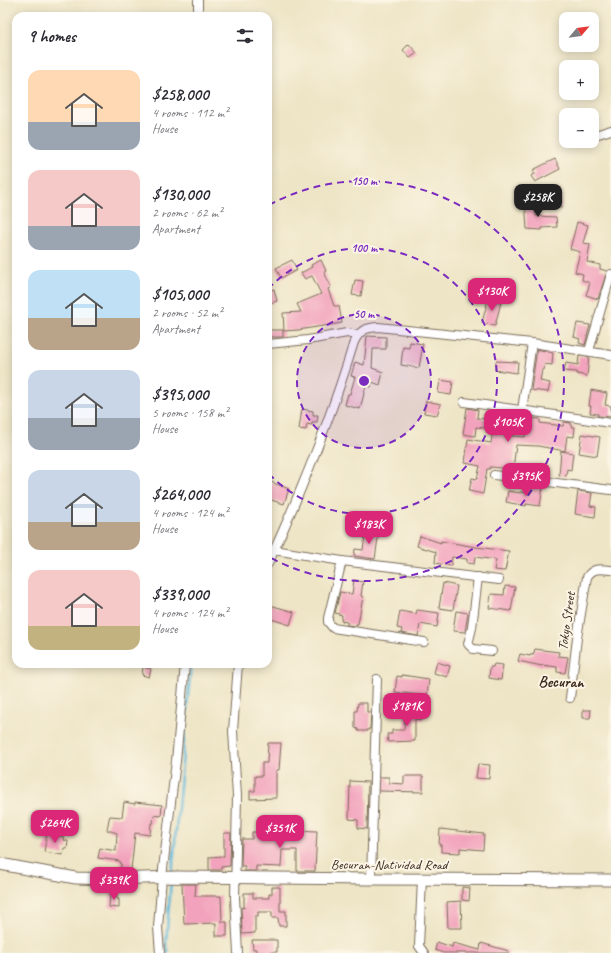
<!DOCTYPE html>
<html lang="en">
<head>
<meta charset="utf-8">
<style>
  body { margin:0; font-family:Caveat,sans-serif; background:#f7f7f7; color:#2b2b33; height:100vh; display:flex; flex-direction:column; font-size:15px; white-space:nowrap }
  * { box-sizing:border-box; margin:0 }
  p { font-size:13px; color:#7c7c81 }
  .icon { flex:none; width:22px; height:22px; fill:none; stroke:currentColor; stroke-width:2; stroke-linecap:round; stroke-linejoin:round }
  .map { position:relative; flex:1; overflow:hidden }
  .sheet { position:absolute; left:12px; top:12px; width:260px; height:656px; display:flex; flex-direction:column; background:#fff; border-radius:12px; box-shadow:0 2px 10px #0003 }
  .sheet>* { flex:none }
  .needle { width:26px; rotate:61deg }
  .buttons { position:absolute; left:559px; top:12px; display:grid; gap:8px }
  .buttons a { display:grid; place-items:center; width:40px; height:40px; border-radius:8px; background:#fff; box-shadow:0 2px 10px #0003; font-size:20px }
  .price { position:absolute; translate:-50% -34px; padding:0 9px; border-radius:8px; background:#db2777; color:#fff; font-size:13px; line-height:26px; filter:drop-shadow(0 1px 2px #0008) }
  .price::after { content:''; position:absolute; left:50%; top:24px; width:12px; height:9px; margin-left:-6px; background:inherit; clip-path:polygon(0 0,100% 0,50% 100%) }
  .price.active { background:#222; color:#fff }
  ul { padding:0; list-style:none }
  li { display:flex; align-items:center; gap:12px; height:100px; padding:0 16px }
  li span { display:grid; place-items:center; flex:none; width:112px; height:80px; border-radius:12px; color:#555 }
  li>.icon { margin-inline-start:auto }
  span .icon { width:48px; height:48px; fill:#fffc; stroke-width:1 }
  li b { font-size:17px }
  h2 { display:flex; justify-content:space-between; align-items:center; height:48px; padding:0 16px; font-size:17px }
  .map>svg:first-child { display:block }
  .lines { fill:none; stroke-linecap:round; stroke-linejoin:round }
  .stream { stroke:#5eb9dc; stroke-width:2.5 }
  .building { fill:#f2a2bc }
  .street-casing { stroke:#7a6b59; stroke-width:10 }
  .secondary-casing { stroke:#7a6b59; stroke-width:13 }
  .street { stroke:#fff; stroke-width:8 }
  .secondary { stroke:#fff; stroke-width:11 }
  .ring { fill:none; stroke:#7b2cbf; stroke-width:2; stroke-dasharray:7 5 }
  .labels { text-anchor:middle; stroke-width:4; stroke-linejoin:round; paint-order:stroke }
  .street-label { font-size:14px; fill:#3b2a1e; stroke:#fcf5e5 }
  .quarter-label { font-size:16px; font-weight:bold; fill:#3b2a1e; stroke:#fcf5e5 }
  .centre { fill:#7b2cbf; stroke:#fcf5e5; stroke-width:2 }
  .ring-label { font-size:12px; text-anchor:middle; font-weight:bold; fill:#7b2cbf; stroke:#fcf5e5; stroke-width:4; stroke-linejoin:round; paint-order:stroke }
</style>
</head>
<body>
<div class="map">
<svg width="611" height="953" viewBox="0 0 611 953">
  <rect width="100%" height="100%" fill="#fcf5e5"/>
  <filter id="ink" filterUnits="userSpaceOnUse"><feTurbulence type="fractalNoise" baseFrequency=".025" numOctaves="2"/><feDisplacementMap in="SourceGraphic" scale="8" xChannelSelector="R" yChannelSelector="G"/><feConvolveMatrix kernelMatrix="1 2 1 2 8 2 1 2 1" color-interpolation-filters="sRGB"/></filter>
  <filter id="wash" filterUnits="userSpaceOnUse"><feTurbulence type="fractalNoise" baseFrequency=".012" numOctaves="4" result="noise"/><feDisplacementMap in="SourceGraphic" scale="16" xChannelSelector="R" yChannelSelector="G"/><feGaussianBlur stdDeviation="0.9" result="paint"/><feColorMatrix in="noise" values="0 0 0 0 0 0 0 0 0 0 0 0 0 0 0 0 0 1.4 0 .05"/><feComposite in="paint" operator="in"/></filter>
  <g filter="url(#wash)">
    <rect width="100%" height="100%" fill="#eee5c6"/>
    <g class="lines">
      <g class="stream">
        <path d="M202,10V16"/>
        <path d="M172,875L191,664"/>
        <path d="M168,953L166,943L171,880"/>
      </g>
    </g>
    <g id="blocks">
      <g class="building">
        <path d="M409,44L417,53L410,58L403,50Z"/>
        <path d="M555,159L560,169L535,182L531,176L535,174L533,170Z"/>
        <path d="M560,190L561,208H553L551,191Z"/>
        <path d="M534,199L536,216L556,217L557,227L542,228V230L527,229L525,200Z"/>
        <path d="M577,222L588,225L583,243L590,244L587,262L600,265V269L607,271L598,299L586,295L590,283L582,280L583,274L575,272L580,252L570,249Z"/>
        <path d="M292,260L297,270L281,278L276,268Z"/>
        <path d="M321,260L326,271L324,272L331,287L328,289L334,306H339L342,323L298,330L284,331L283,313L301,312L297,304L321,294L312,276L305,279L301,273L312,267L311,265Z"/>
        <path d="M355,280L363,281L361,296L352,295Z"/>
        <path d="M274,289L277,301L268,304V291Z"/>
        <path d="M488,299L501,302L495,326L482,323Z"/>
        <path d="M577,323L590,325L585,345L579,343L580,339L574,337Z"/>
        <rect x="268" y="330" width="15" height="7"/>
        <path d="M367,336L386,337V349H373L372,368L383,372L380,385L372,382L371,387L366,386L360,409L345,405L348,394H350L355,377L351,376L355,362L364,365Z"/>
        <path d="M410,342L423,344L419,368L401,365L403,347L409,348Z"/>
        <path d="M537,349L553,353L552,365L545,364L544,370H542L540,381L550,383L548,392L531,390Z"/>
        <path d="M579,356L589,357L587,376L577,374V372L564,371L566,363L578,365Z"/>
        <path d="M496,361L518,362L517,373L495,370Z"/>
        <path d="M440,380L453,382L451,395L438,393Z"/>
        <path d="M591,390L607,393L605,405L611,406V417L598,416V414L590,413L591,406H589Z"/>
        <path d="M426,401L441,404L437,415L424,413Z"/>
        <path d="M467,408L478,410L477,418L494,420L496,412L504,413L502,426H505L504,435L525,437L527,418L540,419V423L563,426L564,422L571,423V427H575L574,437L567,436L565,451L538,446L516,445L513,469L490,467V469H487L483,494L469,491L472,478L477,479L480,466L465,463L468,439L491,443L493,429L476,427L475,436L463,434Z"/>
        <path d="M302,409L313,411V415H318L317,422H312V425L307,424L306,430L299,429Z"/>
        <path d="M582,434L600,437L597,456L579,453Z"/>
        <path d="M561,451L573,453L571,470L567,469L566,476L559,475Z"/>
        <path d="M271,482L289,489L284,504L268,499V487H269Z"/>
        <path d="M530,485L543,487L540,506L526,504V506L506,502L508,491L520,493V492L529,493Z"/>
        <path d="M578,491L592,493L590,506L596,507L595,517L575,514Z"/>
        <path d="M366,529L379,531L375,559L354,556L355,549L363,550Z"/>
        <path d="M420,536L441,543V541L476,547L509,551L505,571L494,570L496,560L475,557L474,564L467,563V559L452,557L451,566L435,563L436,552L417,546Z"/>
        <path d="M354,580L363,582L361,596L363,597L358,624H356V626L347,625V622L341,621L342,615L335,613L340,592L352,594Z"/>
        <path d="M443,583L457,586L453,610L439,608Z"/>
        <path d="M505,586L515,587L511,611L489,608L491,594L504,595Z"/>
        <path d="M270,605L294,612L290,625L268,618Z"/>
        <path d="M417,610L439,613L437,627L420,624L418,636L401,633L402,629L397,628L400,611L416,614Z"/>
        <path d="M456,611L468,613L465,632L453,631Z"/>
        <path d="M535,649L559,652L558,656L568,657L565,673L557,672V667L542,665V666L518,661L520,654L530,656V655H533Z"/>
        <path d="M437,662L450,666L447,677L434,673Z"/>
        <path d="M494,664L503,665L501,680L489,678L490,667H493Z"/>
        <path d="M143,667L151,669L149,677L142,675Z"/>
        <path d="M402,675L429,679L427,696L395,692L397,676L402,677Z"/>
        <path d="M358,703H367V712H371L370,729H368V731H358V729L355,728V711H357Z"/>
        <path d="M409,708L424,709L423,720L415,719V741L388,742L387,734H392V730H404L405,712H409Z"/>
        <path d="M583,710H591L590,718H583Z"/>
        <path d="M268,743H281L279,770H276V798L250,799V791H255V776H262V763H267Z"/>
        <path d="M478,764L490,765L489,779L476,778Z"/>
        <path d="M404,776H423V792L379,791L380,777H389V783L404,784Z"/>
        <path d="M350,781L368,782L367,829L358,828V820L349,819Z"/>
        <path d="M124,802L135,804V802L162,805L161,816L154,815L153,823H151L150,835L135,833L131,870L121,869V864H120V861L98,858L100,848L116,851L117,833L107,830L109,819L110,816L122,817Z"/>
        <path d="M284,825H293V830L317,831L315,871H297V850H282L281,867L256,866V871H245V866H241L242,839H252V832H284Z"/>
        <path d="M440,829L484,834L483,850L460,848V853L441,852V845H439Z"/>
        <path d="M47,833L64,837L63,840L68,841L67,849L64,848L63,855L44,852Z"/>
        <path d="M224,833H231L230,866L221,867V870H209V857L224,856Z"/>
        <path d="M182,884H196L195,896H221L222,922H227V936H216V923L184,924Z"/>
        <path d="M272,887H280V911H286V926H279L278,918H272V912H258V916H255V933L242,934L241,907L244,908V893H253V898H269V894H272Z"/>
        <path d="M462,887L470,888L469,901L462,900Z"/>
        <path d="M110,894H117V899H119V908L109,907Z"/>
        <path d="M461,901L462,928H448L447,902Z"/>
        <path d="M252,940H277V952L256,953V949H253Z"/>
        <path d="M437,942L452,947L453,943L480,950L481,943L509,951V953H443L435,950Z"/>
      </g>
    </g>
  </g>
  <g filter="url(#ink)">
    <use href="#blocks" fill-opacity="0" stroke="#7a6b59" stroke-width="1"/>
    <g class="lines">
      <defs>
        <g id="street">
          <path d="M198,0V16"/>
          <path d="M592,136L611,130"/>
          <path d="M268,344L308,340L347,333L357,335"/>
          <path d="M589,351L611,274"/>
          <path d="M464,402L611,423"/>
          <path d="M522,410L532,343"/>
          <path d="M494,475L611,490"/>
          <path d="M274,550L342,561L499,580"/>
          <path d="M342,561L328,618V622L333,628L424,642"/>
          <path d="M268,564C301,492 331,418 354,342C360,330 365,328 378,327L532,343L611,355"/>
          <path d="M478,577L472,628L468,644L473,649L492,651"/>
          <path d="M238,664L233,731L237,796L235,898L238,953"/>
          <path d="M570,698L577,638L587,577C593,567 601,569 611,570"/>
          <path d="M371,879L377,679"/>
          <path d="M422,879L419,946L424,953"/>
          <path d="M160,953L158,927L162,877L176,761L185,664"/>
        </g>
        <path id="secondary" d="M0,864L76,878L111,879L177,877L371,879L611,880"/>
      </defs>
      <use href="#street" class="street-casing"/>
      <use href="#secondary" class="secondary-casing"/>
      <use href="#street" class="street"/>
      <use href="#secondary" class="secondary"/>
    </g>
  </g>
  <circle cx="364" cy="381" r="67" fill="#7b2cbf" fill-opacity=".12"/>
  <g class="ring">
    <circle cx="364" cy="381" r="67"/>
    <path d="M268 289A133 133 0 1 1 268 473"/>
    <path d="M269 205A200 200 0 1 1 269 557"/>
  </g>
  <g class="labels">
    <g class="street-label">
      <text transform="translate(566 621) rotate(-82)" y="5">Tokyo Street</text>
      <text x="389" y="869">Becuran-Natividad Road</text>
    </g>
    <g class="quarter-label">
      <text x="561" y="687">Becuran</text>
    </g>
  </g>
  <circle cx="364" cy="381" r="6" class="centre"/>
  <g class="ring-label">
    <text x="364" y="185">150 m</text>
    <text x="364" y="252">100 m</text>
    <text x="364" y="318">50 m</text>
  </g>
</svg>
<div class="buttons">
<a><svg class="needle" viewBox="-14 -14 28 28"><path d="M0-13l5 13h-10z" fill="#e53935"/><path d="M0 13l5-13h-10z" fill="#7c7c81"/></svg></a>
<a>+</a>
<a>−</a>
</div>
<b class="price active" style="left:538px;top:218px">$258K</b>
<b class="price" style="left:492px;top:312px">$130K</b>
<b class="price" style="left:508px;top:443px">$105K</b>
<b class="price" style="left:526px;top:497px">$395K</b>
<b class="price" style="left:369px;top:545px">$183K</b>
<b class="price" style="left:407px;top:727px">$181K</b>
<b class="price" style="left:55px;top:844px">$264K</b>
<b class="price" style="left:280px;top:849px">$351K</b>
<b class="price" style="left:114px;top:901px">$339K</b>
<section class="sheet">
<h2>9 homes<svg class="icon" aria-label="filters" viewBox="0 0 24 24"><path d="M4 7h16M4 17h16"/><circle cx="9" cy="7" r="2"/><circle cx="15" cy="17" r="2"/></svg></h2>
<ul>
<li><span style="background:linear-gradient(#ffd9b3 65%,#9aa5b1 0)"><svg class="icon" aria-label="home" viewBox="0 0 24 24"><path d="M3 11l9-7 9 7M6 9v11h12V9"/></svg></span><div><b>$258,000</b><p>4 rooms · 112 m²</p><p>House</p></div></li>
<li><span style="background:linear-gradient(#f6c9c9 70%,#9aa5b1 0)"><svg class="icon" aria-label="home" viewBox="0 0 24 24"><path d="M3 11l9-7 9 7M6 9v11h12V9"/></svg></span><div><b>$130,000</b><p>2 rooms · 62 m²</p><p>Apartment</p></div></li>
<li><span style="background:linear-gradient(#bfe0f5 60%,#b9a48a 0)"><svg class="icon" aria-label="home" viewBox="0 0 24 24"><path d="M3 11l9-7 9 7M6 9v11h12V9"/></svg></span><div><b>$105,000</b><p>2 rooms · 52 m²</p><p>Apartment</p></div></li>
<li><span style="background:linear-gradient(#c9d6e8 60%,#9aa5b1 0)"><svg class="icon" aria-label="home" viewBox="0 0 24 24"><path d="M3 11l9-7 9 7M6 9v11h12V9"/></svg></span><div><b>$395,000</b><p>5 rooms · 158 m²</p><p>House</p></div></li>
<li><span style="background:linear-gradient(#c9d6e8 65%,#b9a48a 0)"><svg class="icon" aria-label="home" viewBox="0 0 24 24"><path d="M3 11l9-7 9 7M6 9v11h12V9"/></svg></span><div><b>$264,000</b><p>4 rooms · 124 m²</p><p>House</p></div></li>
<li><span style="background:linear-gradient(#f6c9c9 70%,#c2b280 0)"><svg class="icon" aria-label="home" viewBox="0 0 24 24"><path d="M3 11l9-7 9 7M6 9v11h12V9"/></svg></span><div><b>$339,000</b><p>4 rooms · 124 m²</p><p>House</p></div></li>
</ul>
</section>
</div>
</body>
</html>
